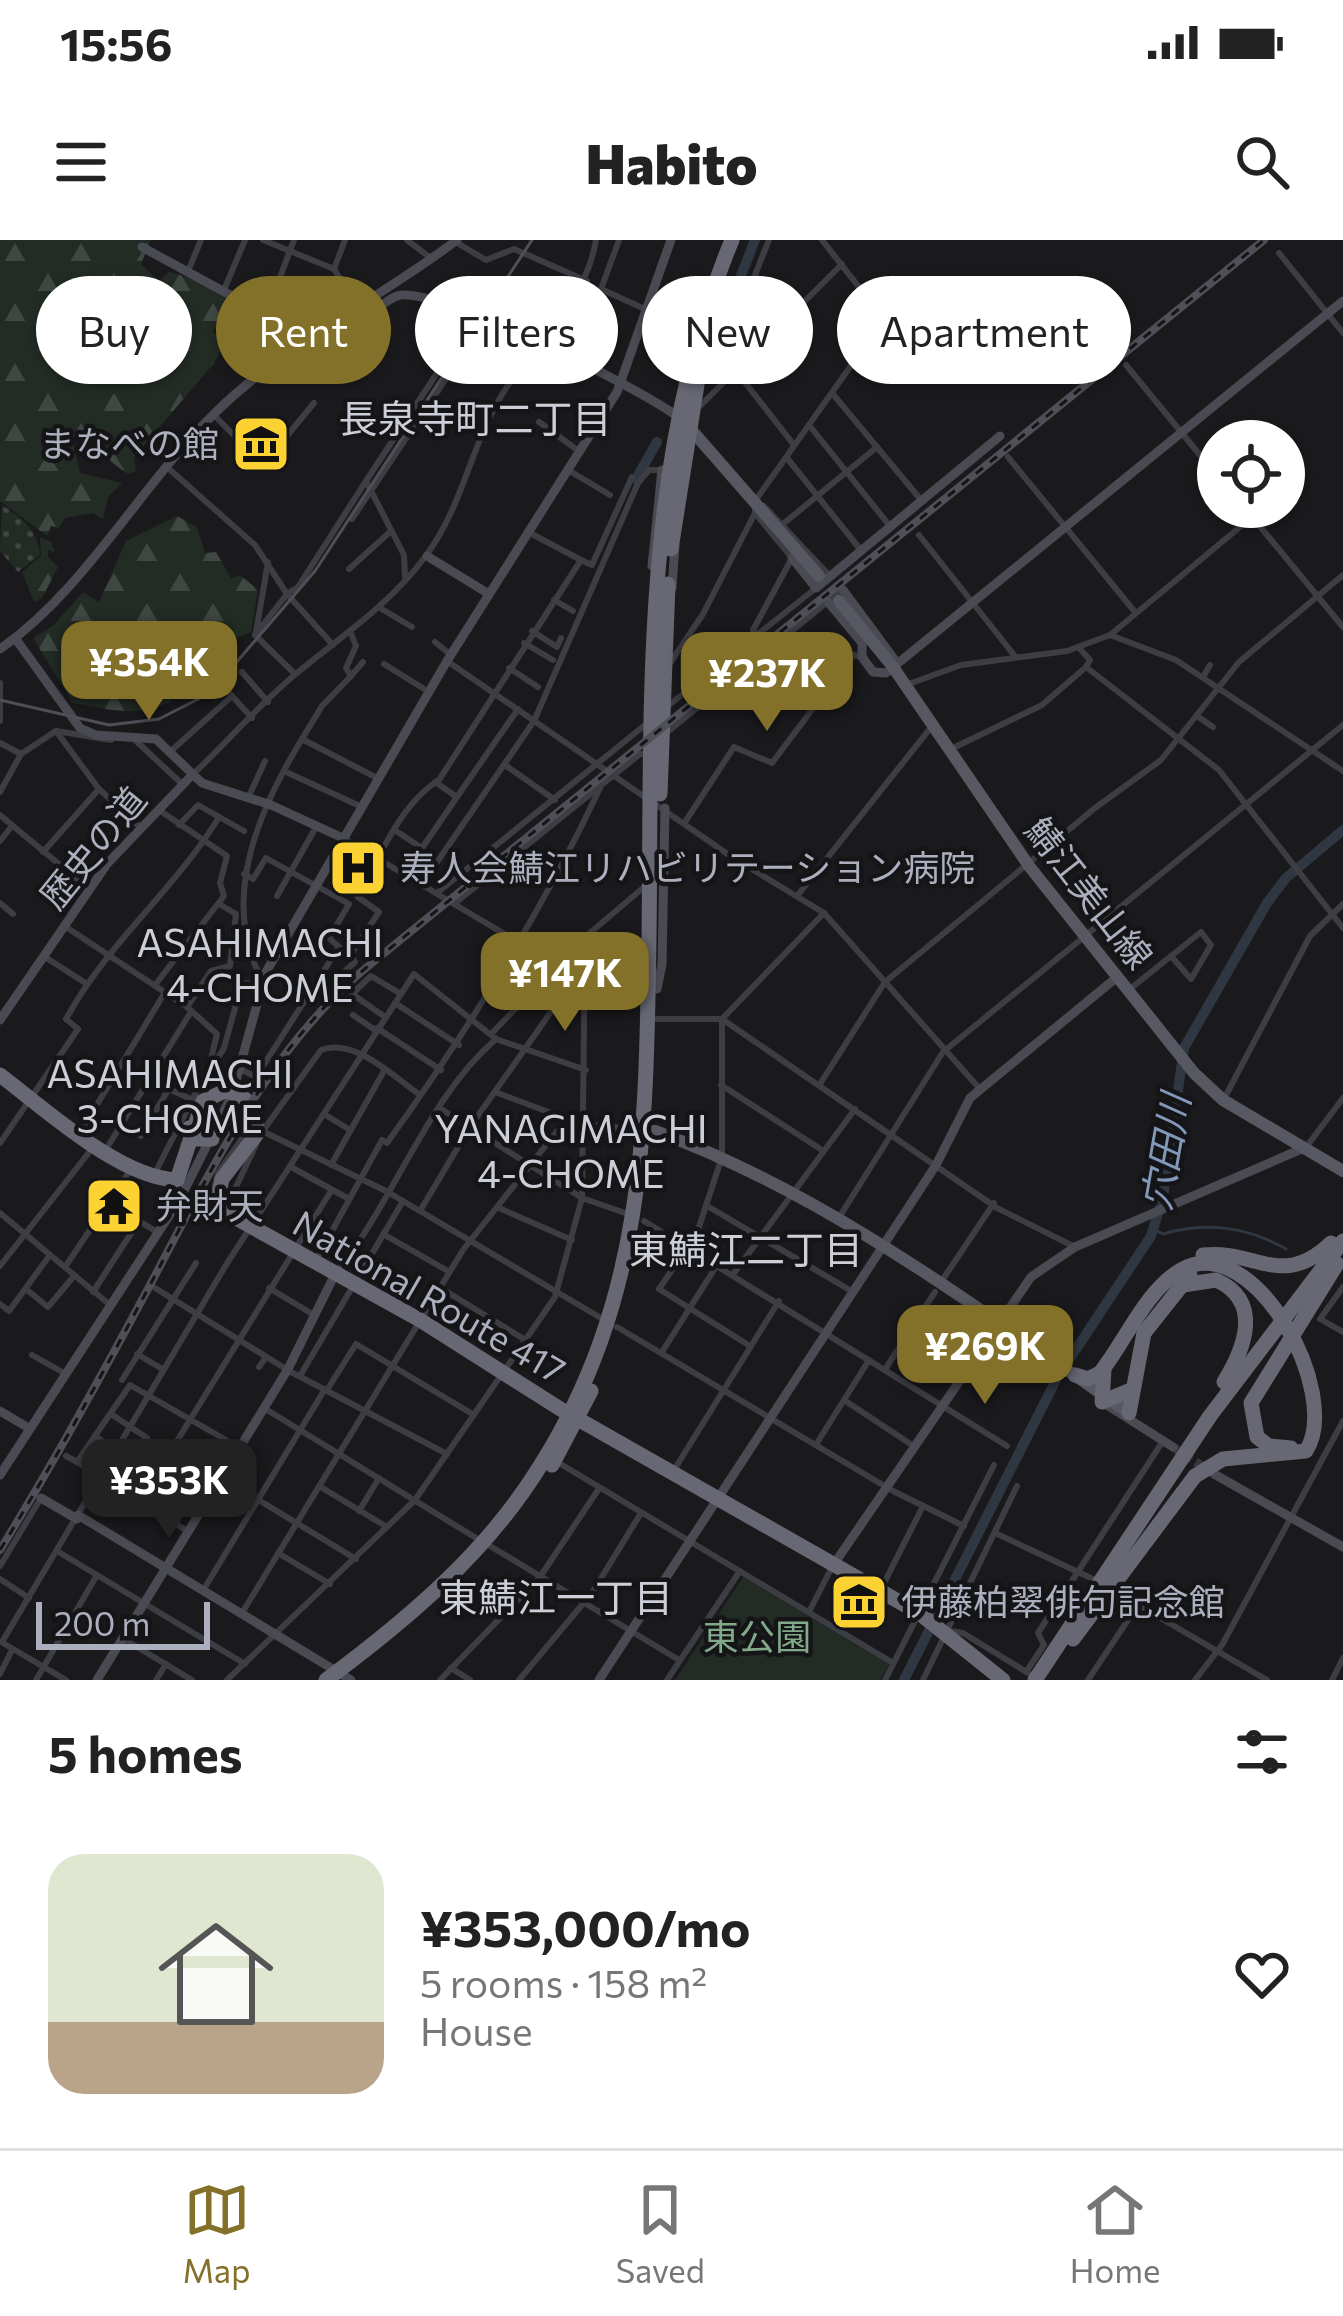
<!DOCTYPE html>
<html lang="en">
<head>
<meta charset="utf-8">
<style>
  body { margin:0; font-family:Commissioner,"Noto Sans JP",sans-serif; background:#f6f6f6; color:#222; height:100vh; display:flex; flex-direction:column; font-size:45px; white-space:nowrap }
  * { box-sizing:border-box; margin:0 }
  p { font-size:39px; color:#767676 }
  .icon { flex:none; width:66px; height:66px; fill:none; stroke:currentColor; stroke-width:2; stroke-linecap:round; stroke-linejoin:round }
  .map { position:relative; height:1440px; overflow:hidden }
  .side { display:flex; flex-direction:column; background:#fff; flex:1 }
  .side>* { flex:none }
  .hud { position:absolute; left:36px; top:36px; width:1272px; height:108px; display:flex; gap:24px }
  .fabs { position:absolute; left:1197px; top:180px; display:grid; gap:24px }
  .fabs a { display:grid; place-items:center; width:108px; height:108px; border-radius:50%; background:#fff; box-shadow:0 3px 9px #0004; font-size:60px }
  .scale { position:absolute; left:36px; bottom:30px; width:174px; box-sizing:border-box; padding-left:12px; border:6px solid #acafbd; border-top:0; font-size:33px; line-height:42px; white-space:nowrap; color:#acafbd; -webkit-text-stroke:9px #151518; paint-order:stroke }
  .price { position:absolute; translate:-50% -102px; padding:0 27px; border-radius:24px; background:#847129; color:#fff; font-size:39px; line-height:78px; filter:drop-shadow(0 3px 6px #0008) }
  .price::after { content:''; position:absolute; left:50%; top:72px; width:36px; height:27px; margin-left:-18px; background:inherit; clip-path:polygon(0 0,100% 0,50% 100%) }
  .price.active { background:#222; color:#fff }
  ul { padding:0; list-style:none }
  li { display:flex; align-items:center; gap:36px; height:300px; padding:0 48px }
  li span { display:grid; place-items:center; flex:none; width:336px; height:240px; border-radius:36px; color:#555 }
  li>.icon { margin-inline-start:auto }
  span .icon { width:144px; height:144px; fill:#fffc; stroke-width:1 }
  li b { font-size:51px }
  h2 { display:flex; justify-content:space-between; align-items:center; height:144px; padding:0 48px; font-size:51px }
  .pill { padding:0 42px; border-radius:54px; background:#fff; box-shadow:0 3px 9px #0004; font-size:42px; line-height:108px }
  .pill.active { background:#847129; color:#fff }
  .status { display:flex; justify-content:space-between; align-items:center; height:84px; padding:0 60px; background:#fff; direction:ltr }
  .status svg { height:33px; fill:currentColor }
  header { display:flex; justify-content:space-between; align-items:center; height:156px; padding:0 48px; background:#fff; font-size:54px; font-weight:800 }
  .tabs { display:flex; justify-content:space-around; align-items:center; height:168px; border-top:3px solid #e0e0e0; background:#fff; font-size:33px; color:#767676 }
  .tabs a { display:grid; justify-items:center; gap:6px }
  .tabs .active { color:#847129 }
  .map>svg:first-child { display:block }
  .green { fill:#222b24 }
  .forest { fill:url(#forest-firs) }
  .garden { fill:url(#garden-dots) }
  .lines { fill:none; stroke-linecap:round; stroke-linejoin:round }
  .stream { stroke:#2f3742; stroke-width:3 }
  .river { stroke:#2f3742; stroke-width:10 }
  .secondary-tunnel { stroke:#37383d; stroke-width:9; stroke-dasharray:9 4.5; stroke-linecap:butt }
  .street { stroke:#3d3d44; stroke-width:6 }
  .secondary { stroke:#494a52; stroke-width:9 }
  .primary { stroke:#575861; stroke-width:12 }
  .highway { stroke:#676873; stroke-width:15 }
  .tram { stroke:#4e4f57; stroke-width:3 }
  .rail-casing { stroke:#4e4f57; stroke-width:8 }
  .rail { stroke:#151518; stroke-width:3; stroke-dasharray:9; stroke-linecap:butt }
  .labels { text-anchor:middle; stroke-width:9; stroke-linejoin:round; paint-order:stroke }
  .poi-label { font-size:36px; fill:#acafbd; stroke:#151518; text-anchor:start }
  .street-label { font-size:36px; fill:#acafbd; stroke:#151518 }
  .park-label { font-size:36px; fill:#82a98a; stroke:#151518 }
  .neighbourhood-label { font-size:39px; fill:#cdcfd8; stroke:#151518 }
  .water-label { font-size:39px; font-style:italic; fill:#8298b9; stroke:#151518 }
</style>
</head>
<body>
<div class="status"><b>15:56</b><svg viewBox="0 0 49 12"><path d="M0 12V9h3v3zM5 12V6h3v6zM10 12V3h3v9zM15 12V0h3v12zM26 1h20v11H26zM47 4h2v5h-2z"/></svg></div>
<header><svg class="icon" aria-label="menu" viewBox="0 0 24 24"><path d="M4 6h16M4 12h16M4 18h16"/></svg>Habito<svg class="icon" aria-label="search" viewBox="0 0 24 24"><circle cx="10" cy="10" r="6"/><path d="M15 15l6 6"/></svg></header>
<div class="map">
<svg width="1343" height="1440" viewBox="0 0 1343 1440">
  <defs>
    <pattern id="forest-firs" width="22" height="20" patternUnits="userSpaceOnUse" patternTransform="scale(3)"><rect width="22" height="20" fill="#222b24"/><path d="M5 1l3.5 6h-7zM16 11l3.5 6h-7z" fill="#3f4742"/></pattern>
    <pattern id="garden-dots" width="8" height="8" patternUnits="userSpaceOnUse" patternTransform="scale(3)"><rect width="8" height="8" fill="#222b24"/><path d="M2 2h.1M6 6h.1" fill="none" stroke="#3f4742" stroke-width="1.8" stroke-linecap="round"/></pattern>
  </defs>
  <rect width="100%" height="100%" fill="#1a1a1d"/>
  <path class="green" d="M743,1337L889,1424L880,1440H675Z"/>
  <g class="forest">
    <path d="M0,0H151L141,24L159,41L169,32C189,37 222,49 232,66L213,91L224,104L215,122L134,217L136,231L128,234C111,222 95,211 92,190L72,197L80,233L122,243L108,257L103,279L93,273L65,278L59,288L51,286L47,296L0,261Z"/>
    <path d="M177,276L197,287L205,313L216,312L231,338L240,335L258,350L251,392L221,404L213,414L192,409C187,430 174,441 171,462C136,478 108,469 73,463L33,398L53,386L83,352L99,362L126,301Z"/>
    <path d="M40,297L51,302L55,312L48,310V317L58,327L42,358L34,362L22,332L41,316Z"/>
  </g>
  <path class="garden" d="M2,265C22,278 38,290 40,315L18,332L0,311Z"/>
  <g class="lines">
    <path class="stream" d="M1153,989L1163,994C1205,981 1248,987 1286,1009"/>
    <g class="river">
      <path d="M706,124L755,0"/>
      <path d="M636,239L657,202"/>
      <path d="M904,1440L1057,1138L1151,996L1163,957L1184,808L1267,663L1286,638L1343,590"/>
    </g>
    <path class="secondary-tunnel" d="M1173,1207L1208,1230"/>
    <g class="street">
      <path d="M263,0L334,29L356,64"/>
      <path d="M407,0L432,19"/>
      <path d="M619,0L601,49L647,70"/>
      <path d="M459,4L486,20L514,9L587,41"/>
      <path d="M1279,13L1343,93"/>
      <path d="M334,29L345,0"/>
      <path d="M188,31L201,0"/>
      <path d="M224,50L245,0"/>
      <path d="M262,85L294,0"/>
      <path d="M747,118L729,100L769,0"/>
      <path d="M1126,125L1218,237"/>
      <path d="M736,131L794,205"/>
      <path d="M832,153L921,260"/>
      <path d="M696,170L842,24"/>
      <path d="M213,174L263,225L314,163"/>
      <path d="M539,182L580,212"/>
      <path d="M809,185L889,285"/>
      <path d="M1008,217L1135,372"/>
      <path d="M787,218L860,309"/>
      <path d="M168,228L255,305L287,354L255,395"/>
      <path d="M568,230L610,255"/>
      <path d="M366,241L441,127L429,101L456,68"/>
      <path d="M764,266L829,335"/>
      <path d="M1244,267L1343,387"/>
      <path d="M755,273L792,318L753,390L757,395"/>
      <path d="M352,279L461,116"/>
      <path d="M783,284L877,207"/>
      <path d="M919,295L1014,415"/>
      <path d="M581,320L592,325L632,237"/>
      <path d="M349,329L391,291"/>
      <path d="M554,360L573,371"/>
      <path d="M380,368L412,387"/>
      <path d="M532,391L557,407L561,398"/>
      <path d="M256,392L268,322"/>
      <path d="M255,395L295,434"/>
      <path d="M1110,395L1176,420L1343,531"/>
      <path d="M435,402L451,415"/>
      <path d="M524,403L553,420"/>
      <path d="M333,405L287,354L298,347L366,241L404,315L405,337"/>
      <path d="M1080,409L1090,420L1086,427L1219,530L1343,688"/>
      <path d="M447,421L729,615L824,673L979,848"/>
      <path d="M384,424L429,452"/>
      <path d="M668,426L703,374L755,273V261L884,79L822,0"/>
      <path d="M509,428L538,447"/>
      <path d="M242,432L268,462"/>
      <path d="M351,436L363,422"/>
      <path d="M1203,437L1210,425"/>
      <path d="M0,443V481"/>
      <path d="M906,445L961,425L1067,411L1110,395L1252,277"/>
      <path d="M223,446L232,456"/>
      <path d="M664,469L816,348"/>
      <path d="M1200,478L1213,487"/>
      <path d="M56,491L99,549L139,586"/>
      <path d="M665,494L841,351"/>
      <path d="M302,499L322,466L351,436L346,428L356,406L350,391"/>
      <path d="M136,501L182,544"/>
      <path d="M0,503L21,514L56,491L111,500"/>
      <path d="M953,508L1042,465L1086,427"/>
      <path d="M171,511L232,456L252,478"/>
      <path d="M505,525L555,560"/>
      <path d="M284,531L362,567"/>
      <path d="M192,535C228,502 260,463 297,433C342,396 390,364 425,317C464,265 470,206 503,153C536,101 586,62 596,0"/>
      <path d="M0,552L21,514"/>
      <path d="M457,557L518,469"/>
      <path d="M248,558L265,521"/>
      <path d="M0,575L89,649"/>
      <path d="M685,582L734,507L772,523L853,415L862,417"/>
      <path d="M179,585L198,565L244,591"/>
      <path d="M396,591L422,608L457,557L435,542"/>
      <path d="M345,599L454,664"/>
      <path d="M0,601L12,586"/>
      <path d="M43,612L99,549"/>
      <path d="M422,644L534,481L638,243L649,230H662"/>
      <path d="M437,653L645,485"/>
      <path d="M277,656L316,587"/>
      <path d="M797,656L932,486"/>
      <path d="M0,663L13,674"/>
      <path d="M66,687L187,767L217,794L209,827L155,933"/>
      <path d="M339,707L350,715L379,672L358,657C379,618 400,564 439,540L581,320L528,292"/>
      <path d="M45,717L87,744"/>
      <path d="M557,725L454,664L640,514H649"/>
      <path d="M262,740C219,660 259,569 302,499L379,539"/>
      <path d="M544,743L562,759"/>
      <path d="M331,744L355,722L350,715"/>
      <path d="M155,745L224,656L220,643L227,616L159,570"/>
      <path d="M1130,749L1201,692L1211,705L1191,739L1171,716"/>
      <path d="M395,763L459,805"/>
      <path d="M187,767L211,731L230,726L236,674L219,664"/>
      <path d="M353,775L375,790"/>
      <path d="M385,777L352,754L371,736L401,754"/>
      <path d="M657,779H722L997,968L1075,1007"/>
      <path d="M377,788L441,830"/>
      <path d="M491,794L585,697L643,648"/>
      <path d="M213,826L224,808L242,743L261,744"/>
      <path d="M242,830L256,837L339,707L329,698L349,664L266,618L253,639L244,634"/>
      <path d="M151,841L191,859"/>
      <path d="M820,844L885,742L1095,568L1161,520L1239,422L1343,335"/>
      <path d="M721,845L822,910"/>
      <path d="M495,852L586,886"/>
      <path d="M1225,857L1310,696L1343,664"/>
      <path d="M441,869L582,958L631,975"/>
      <path d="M324,874L350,890"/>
      <path d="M122,884L141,896L168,850"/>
      <path d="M81,891L164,754"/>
      <path d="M262,891L386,951L606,1081"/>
      <path d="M0,903L78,789L66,779C108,702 175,650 219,577"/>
      <path d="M1307,906L1343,858"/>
      <path d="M105,911L189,775"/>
      <path d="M722,916V779L824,673"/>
      <path d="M331,925L384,831"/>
      <path d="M291,927L349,959"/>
      <path d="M212,959L218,933L252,884"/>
      <path d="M227,966L262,892L321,810C354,797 394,837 420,855"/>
      <path d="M709,967L853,1052"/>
      <path d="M499,968L572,1000"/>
      <path d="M420,971L470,887L560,759L644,761"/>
      <path d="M0,973L110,1065"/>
      <path d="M840,976L943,812L1343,485"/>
      <path d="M644,981L1007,1206"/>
      <path d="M383,994L448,1031"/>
      <path d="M687,1008L659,1049L750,1106"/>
      <path d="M692,1008L720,923"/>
      <path d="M316,1020L382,900L387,903C467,792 541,674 601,546"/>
      <path d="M0,1026L94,906"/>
      <path d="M65,1027L131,929"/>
      <path d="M336,1032C394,963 426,859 496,799"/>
      <path d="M734,1033L855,869"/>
      <path d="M939,1045L994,963"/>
      <path d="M439,1047L527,1101"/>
      <path d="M1343,1047L1320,1079L1343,1092"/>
      <path d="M155,1048L291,1132L447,1214"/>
      <path d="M269,1048L314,1075"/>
      <path d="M26,1049L48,1067L74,1036"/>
      <path d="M93,1052L139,981L157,992"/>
      <path d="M0,1064L9,1071L50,1015"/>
      <path d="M617,1087L893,1251L964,1286"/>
      <path d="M662,1112L717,1025"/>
      <path d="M137,1114L164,1130"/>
      <path d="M32,1115L64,1133"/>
      <path d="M259,1127L266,1117"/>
      <path d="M886,1128L935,1052"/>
      <path d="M300,1136L403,961"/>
      <path d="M122,1140L196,1023"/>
      <path d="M327,1150L356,1104L474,1175"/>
      <path d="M844,1160L912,1205"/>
      <path d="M264,1168L481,1301"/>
      <path d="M111,1174L147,1198"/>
      <path d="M95,1196L117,1211"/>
      <path d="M817,1203L869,1120"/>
      <path d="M66,1216L77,1222"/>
      <path d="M559,1223L893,1423"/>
      <path d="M674,1230L779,1061"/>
      <path d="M222,1238L356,1319"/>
      <path d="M319,1246L387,1287"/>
      <path d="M140,1261L331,951"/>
      <path d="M359,1271L379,1238"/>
      <path d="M189,1292L77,1222L130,1145L240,1208"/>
      <path d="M995,1293L1093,1339"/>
      <path d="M490,1306L679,1420"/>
      <path d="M57,1311L245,1424"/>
      <path d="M278,1313L330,1344"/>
      <path d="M0,1326L41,1258"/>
      <path d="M0,1339L29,1358"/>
      <path d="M204,1349L325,1149"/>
      <path d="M881,1349L923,1266"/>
      <path d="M1112,1350L1138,1365"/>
      <path d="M810,1370L832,1327"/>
      <path d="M242,1373L463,1010L566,880"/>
      <path d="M950,1391L963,1393L1028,1433"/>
      <path d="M122,1398L192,1440"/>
      <path d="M2,1402L226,1025L414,734L496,799L586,830"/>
      <path d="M3,1403L66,1440"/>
      <path d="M451,1428L470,1440"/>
      <path d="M1026,1432L1044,1405L1038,1393L1163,1201"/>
      <path d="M0,1434L12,1410"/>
      <path d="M36,1440L97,1335"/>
      <path d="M156,1440L166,1424"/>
      <path d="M227,1440L415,1260L555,1057L582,958L585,697"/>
      <path d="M440,1440L540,1337L598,1250"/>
      <path d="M519,1440L592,1353L641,1273"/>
      <path d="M667,1440L740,1331"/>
      <path d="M885,1440L994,1225"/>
      <path d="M923,1440L1017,1246"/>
      <path d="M1088,1440L1138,1365L1267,1440"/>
      <path d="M1195,1440L1222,1405L1343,1181"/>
      <path d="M1332,1440L1343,1418"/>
    </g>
    <g class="secondary">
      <path d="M142,7L241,61L283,115L311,132C353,133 361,69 397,56C432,43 649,152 682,180"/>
      <path d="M427,316L489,354"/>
      <path d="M792,318L816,348L1000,196"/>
      <path d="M652,326L662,230L669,231"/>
      <path d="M672,348L675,305"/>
      <path d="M843,350L897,423"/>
      <path d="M828,362L862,403V417L873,432L886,433L1343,61"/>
      <path d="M15,398L80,488L96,495L156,499L202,543L271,565L345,599"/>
      <path d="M0,409C87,348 141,244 217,171C289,101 378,60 457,0"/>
      <path d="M657,749L662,724L665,568"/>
      <path d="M0,780L107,624L192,535"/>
      <path d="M586,886L645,892"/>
      <path d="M1102,1162L1173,1207"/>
      <path d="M0,1171L27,1187"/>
      <path d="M1214,1234L1343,1307"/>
      <path d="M0,1235L180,959L232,855L266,732L447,421L617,152L671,0"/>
      <path d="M41,1258L77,1279"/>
      <path d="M78,1275L351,1440"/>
      <path d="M834,1324L1031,1037L1075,1007L1304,908"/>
      <path d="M97,1440L288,1129L335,1034"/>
      <path d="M599,1440L936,925L970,858L1116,738"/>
    </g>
    <g class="primary">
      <path d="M688,186L819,336"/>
      <path d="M839,361L893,427L1029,626L1194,833L1223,860L1343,931"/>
      <path d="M645,892L655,891C826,953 981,1071 1129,1173"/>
    </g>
    <g class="highway">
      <path d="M671,309L702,113"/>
      <path d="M660,554L668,344"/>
      <path d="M0,835C45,869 120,938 177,940L203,861L225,851C250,855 258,872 256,895L222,939L218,959L225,972L420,1080L562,1170L919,1373L1003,1440"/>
      <path d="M189,888L196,899H212"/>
      <path d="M1203,1015C1256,1009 1282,1050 1331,1003"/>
      <path d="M1183,1045L1216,1040C1263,1061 1245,1108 1224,1142"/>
      <path d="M1104,1129L1102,1162L1131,1150"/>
      <path d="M1129,1173L1144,1093L1190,1035"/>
      <path d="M1291,1208L1269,1206L1257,1197L1251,1163L1337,1024"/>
      <path d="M552,1225L591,1151"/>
      <path d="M1073,1399L1195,1236L1223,1219L1306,1211C1343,1153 1253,988 1181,1030C1146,1050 1125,1102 1100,1133L1088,1139L1075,1135"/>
      <path d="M326,1440C408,1379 488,1312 542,1223C646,1055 646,888 649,698C652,463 640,221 732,0"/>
      <path d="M1035,1440L1210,1176L1343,1001"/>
    </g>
    <path class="tram" d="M0,460L109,485L159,479L210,453L315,331L532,0"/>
    <defs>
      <path id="rail" d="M0,1310C53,1224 102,1135 150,1045C209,934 268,809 367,727L1264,0"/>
    </defs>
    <use href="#rail" class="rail-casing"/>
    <use href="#rail" class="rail"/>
  </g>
  <defs>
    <symbol id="museum-square" viewBox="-11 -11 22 22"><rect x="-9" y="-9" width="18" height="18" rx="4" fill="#fcd232" stroke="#151518"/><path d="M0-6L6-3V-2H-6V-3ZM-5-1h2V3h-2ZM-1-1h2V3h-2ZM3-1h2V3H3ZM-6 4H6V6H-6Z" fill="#111"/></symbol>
    <symbol id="hospital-square" viewBox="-11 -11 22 22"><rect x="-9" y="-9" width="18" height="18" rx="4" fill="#fcd232" stroke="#151518"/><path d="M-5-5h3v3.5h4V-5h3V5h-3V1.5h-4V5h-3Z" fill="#111"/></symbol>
    <symbol id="temple-square" viewBox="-11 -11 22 22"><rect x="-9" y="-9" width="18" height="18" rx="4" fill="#fcd232" stroke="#151518"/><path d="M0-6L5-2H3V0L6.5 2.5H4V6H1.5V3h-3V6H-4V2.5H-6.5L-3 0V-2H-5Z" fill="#111"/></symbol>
  </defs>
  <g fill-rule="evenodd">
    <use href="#museum-square" x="228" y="171" width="66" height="66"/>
    <use href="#hospital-square" x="325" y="595" width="66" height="66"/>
    <use href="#temple-square" x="81" y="933" width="66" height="66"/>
    <use href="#museum-square" x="826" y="1329" width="66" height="66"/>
  </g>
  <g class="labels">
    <g class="poi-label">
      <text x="219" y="217" text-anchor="end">まなべの館</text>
      <text x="400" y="641">寿人会鯖江リハビリテーション病院</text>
      <text x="156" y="979">弁財天</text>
      <text x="901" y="1375">伊藤柏翠俳句記念館</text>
    </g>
    <g class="street-label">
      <text transform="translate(93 608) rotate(-51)" y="13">歴史の道</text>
      <text transform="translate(1089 653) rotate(52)" y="13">鯖江美山線</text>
      <text transform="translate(429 1057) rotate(30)" y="13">National Route 417</text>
    </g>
    <g class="park-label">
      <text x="757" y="1410">東公園</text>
    </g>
    <g class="neighbourhood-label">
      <text x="475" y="193">長泉寺町二丁目</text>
      <text x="260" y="717">ASAHIMACHI<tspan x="260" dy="45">4-CHOME</tspan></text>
      <text x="170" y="848">ASAHIMACHI<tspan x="170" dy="45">3-CHOME</tspan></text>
      <text x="571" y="903">YANAGIMACHI<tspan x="571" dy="45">4-CHOME</tspan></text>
      <text x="746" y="1024">東鯖江二丁目</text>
      <text x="556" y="1372">東鯖江一丁目</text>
    </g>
    <g class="water-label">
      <text transform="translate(1166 912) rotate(-80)" y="14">穴田川</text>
    </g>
  </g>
</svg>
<div class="fabs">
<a><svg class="icon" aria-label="locate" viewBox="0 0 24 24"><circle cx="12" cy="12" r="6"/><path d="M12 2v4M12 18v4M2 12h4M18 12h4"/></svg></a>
</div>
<div class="scale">200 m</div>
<b class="price" style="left:149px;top:483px">¥354K</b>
<b class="price" style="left:767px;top:494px">¥237K</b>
<b class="price" style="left:565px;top:794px">¥147K</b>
<b class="price" style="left:985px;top:1167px">¥269K</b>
<b class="price active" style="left:169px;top:1301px">¥353K</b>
<div class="hud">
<a class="pill">Buy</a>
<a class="pill active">Rent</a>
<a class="pill">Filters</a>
<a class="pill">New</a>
<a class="pill">Apartment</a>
</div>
</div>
<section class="side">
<h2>5 homes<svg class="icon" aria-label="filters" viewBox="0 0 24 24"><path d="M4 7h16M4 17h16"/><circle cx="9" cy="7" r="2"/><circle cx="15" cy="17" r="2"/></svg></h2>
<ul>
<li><span style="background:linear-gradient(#dfe7d0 70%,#b9a48a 0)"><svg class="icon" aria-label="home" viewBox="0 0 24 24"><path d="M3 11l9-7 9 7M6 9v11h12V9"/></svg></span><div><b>¥353,000/mo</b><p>5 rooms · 158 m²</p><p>House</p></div><svg class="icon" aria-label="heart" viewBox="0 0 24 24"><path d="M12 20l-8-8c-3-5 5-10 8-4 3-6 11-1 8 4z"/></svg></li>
</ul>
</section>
<nav class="tabs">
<a class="active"><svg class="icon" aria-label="map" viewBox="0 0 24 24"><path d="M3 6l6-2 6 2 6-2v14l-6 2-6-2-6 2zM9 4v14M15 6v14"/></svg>Map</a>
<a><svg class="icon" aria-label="saved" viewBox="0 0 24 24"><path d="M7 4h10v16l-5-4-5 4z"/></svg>Saved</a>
<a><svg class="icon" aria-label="home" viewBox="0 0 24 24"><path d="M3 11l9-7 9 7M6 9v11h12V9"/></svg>Home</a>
</nav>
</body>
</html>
